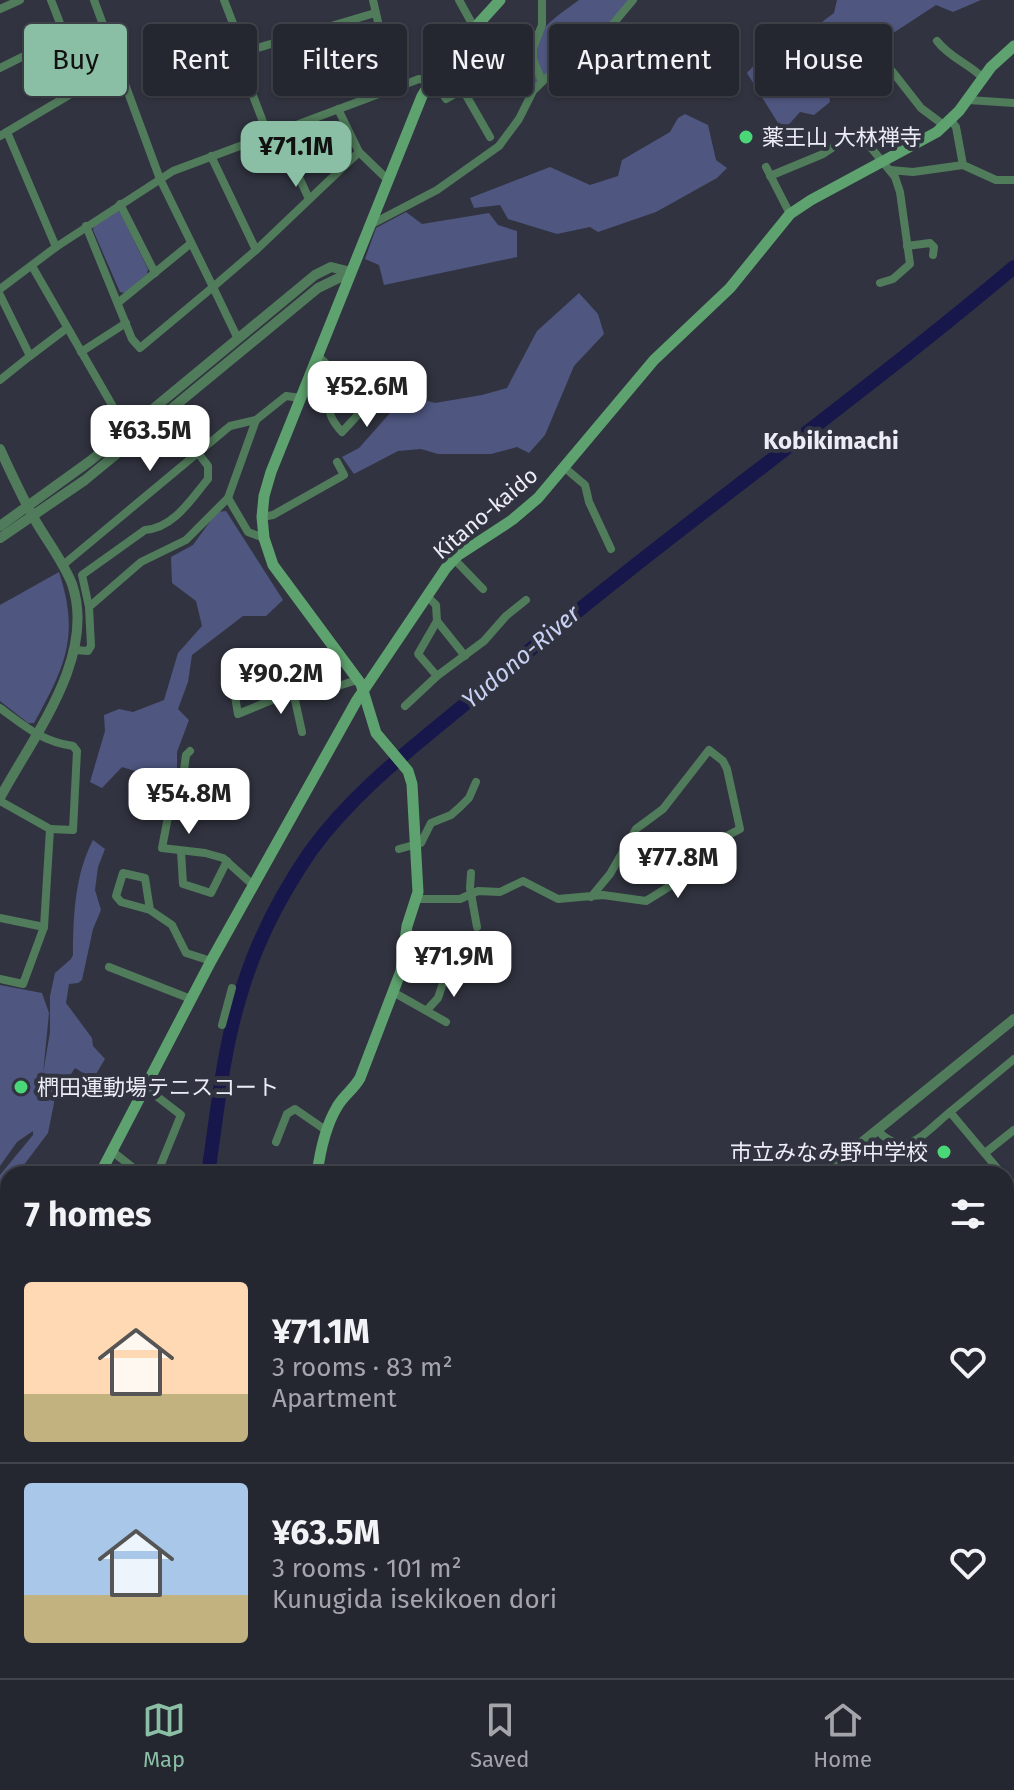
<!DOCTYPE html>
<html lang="en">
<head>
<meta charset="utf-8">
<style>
  body { margin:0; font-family:"Fira Sans","Noto Sans JP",sans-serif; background:#2d2f38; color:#f1f3f6; height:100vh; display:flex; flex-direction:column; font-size:30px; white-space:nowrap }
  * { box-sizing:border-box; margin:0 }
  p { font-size:26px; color:#a3a5ab }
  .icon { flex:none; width:44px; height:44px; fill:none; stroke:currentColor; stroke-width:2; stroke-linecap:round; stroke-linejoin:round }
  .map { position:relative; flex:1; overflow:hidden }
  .panel { position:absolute; left:0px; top:1166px; width:1014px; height:512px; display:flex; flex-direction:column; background:#252730; border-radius:24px 24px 0 0; box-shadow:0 2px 6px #0004,0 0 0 2px #42444c }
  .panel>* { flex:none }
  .banner { position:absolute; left:24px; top:24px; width:966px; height:72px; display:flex; gap:16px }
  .price { position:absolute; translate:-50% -68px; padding:0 18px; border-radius:16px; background:#fff; color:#222; font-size:26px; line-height:52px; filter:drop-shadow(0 2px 4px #0008) }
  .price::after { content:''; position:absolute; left:50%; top:48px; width:24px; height:18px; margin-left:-12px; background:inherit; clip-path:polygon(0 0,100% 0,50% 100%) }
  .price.selected { background:#8abfa5; color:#111 }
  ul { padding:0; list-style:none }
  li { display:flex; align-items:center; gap:24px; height:200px; padding:0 24px }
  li+li { border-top:2px solid #42444c }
  li span { display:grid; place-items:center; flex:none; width:224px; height:160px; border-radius:8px; color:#555 }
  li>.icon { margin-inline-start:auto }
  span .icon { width:96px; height:96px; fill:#fffc; stroke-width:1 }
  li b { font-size:34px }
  h2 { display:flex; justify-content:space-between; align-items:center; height:96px; padding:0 24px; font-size:34px }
  .chip { padding:0 28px; border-radius:8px; background:#252730; box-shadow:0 2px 6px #0004,0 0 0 2px #42444c; font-size:28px; line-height:72px }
  .chip.selected { background:#8abfa5; color:#111 }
  .tab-bar { display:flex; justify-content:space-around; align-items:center; height:112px; border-top:2px solid #42444c; background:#252730; font-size:22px; color:#a3a5ab }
  .tab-bar a { display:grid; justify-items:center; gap:4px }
  .tab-bar .selected { color:#8abfa5 }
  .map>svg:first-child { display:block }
  .green { fill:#4f567f }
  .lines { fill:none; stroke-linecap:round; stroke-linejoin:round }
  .stream { stroke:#17174c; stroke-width:2 }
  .river { stroke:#17174c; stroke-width:14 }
  .minor { stroke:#517c5b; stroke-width:8 }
  .tertiary { stroke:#517c5b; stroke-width:10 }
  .secondary { stroke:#5ea36f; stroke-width:11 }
  .poi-dot { fill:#4ad778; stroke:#313440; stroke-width:3 }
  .labels { text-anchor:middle; stroke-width:8; stroke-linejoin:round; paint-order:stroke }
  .poi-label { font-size:22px; fill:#ebecf5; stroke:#313440; text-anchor:start }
  .street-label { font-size:22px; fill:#ebecf5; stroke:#313440 }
  .neighbourhood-label { font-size:24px; font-weight:bold; fill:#ebecf5; stroke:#313440 }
  .water-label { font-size:24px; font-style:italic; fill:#c8d0f3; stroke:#313440 }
</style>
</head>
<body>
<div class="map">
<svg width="1014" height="1678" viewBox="0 0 1014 1678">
  <rect width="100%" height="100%" fill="#313440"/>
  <g class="green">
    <path d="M579,0H630L611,25L542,80C540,72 536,63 535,54C533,29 562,13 579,0Z"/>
    <path d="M837,0H981L953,12L936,5L852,60L829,91L830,102L814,115L800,112L783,131L747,73L772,46L795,42L834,13Z"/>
    <path d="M537,30L531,42L539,82L517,94L493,52Z"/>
    <path d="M685,114L708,125L716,160L727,168L717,178L656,212L598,232L590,227L557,234L508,219L500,205L474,208L470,198L550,167L590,185L618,176L622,160L670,132L678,118Z"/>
    <path d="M117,210L120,212L148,269L147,274L125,293L120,292L93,230L94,224Z"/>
    <path d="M406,212L422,224L489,213L498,225L517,231V257L384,285L379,265L365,259L376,228Z"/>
    <path d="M579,293L598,314L604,334L574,366L545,435L529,453L517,447L491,454H438L421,449L398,451L354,474L342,457L359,448L406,395L435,403L482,395L507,388L537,331Z"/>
    <path d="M226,511L283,600L266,616H243L192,655L188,682L178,709L189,720L177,752V777L164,780L122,767L102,788L90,782L105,731L104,715L119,709L133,712L164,700L178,653L202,626L196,601L172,583L171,557L193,545L217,512Z"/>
    <path d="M59,572C80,637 65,666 34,723H28L0,701V605Z"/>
    <path d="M93,840L105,849L98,867L95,890L101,910L93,929L82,980L78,983L69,984L66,1003L92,1038L93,1046L105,1059L93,1079L75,1068L55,1098L48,1133L17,1174H8V1186L4,1192L0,1191V1175L33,1135V1131L17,1142L0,1166V985L42,993L49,1013L43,1074L50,1032V996L55,973L71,959L73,955C73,917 75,874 93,840Z"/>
    <path d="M355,1670H529L538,1678H348Z"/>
  </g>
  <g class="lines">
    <g class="stream">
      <path d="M101,1678L103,1670"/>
      <path d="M448,1678L449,1671"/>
    </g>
    <path class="river" d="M208,1174C217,1116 222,1056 239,1000C253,949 280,896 310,852C358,785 427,737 489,684C660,539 843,411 1014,267"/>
    <g class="minor">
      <path d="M51,0L84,85"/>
      <path d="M94,0L160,179L213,287L256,250L211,156"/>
      <path d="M224,0L244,52L247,80L268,135"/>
      <path d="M373,0L393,88"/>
      <path d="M459,0L475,29"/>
      <path d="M0,9L20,0"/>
      <path d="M937,41C950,58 968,63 983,78"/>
      <path d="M244,52L375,13"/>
      <path d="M0,68L64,36"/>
      <path d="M892,71L921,108L945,126"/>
      <path d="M542,82L533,59V48L542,25V0"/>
      <path d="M463,90L490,137"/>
      <path d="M968,100L1014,103"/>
      <path d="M338,109L359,152L387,179"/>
      <path d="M951,120L956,127L963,165L996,180H1014"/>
      <path d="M278,131L309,199"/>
      <path d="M7,132L56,247"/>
      <path d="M0,136L118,66"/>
      <path d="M766,167L790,214"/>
      <path d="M890,170L913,172L963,165"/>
      <path d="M770,176L823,154L849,137L863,138L895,177L900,192L910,264L893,279L880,283"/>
      <path d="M120,204L155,273"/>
      <path d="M370,225L437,190L499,146L519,119L533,91L545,79L602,37L633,0"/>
      <path d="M86,226L132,339L140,348L213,287L238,339"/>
      <path d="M907,246L930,243L934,247L933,255"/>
      <path d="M256,250L359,152"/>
      <path d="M32,266L127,431L131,442"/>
      <path d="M0,289L56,247L173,171L419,79C434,81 438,86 446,99L481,79"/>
      <path d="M0,295L30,356L0,380"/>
      <path d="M119,302L190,244"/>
      <path d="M81,352L126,323"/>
      <path d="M317,355L368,404L342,432C321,409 329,402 347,382"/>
      <path d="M30,356L67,328"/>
      <path d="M565,468L585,485L589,502L611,549"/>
      <path d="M228,498L248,532L264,538"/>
      <path d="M262,517L273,515L344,475L337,462"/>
      <path d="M454,559L483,589"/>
      <path d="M63,565L230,426L256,420"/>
      <path d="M427,596L436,605L437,621L418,654L437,676"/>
      <path d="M89,607L82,575L145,530C174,528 191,499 208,479V466L198,453"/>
      <path d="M437,621L465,656"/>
      <path d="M75,650L88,651L91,646L89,607L141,562L186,540L228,498L256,420L286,396L301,398"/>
      <path d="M231,673L238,714L296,690L332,688L357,680"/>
      <path d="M293,691L302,732"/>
      <path d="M405,706L437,676L484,641L506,616L526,600"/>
      <path d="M0,708C26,727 41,741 73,746L77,751L73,830L50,829"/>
      <path d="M190,751L186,755L183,778L173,791L162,848L205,853L223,858L253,885"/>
      <path d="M0,801L50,829L44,927L23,984L0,979"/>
      <path d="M399,849L421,843L431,823L451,815L460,807L469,798L476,782"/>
      <path d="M181,851L183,884L211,893L227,861"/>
      <path d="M471,873L470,888L477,927"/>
      <path d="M416,899H460L478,891L500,892L523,881L558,899L603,895L646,901L675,883L698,851L740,829L727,769L723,761L709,750L663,809L636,829L610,874L591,897"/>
      <path d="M150,910L121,902L116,896L123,873L145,878L150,910L172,925L186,953L211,961"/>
      <path d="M0,918L44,927"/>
      <path d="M109,967L191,999"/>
      <path d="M393,992L446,1022"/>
      <path d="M427,1010L438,998L444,980L460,967"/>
      <path d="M222,1025L232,988"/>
      <path d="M146,1088L181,1115L157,1174"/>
      <path d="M950,1112L1014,1059"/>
      <path d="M877,1130C906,1161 925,1132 950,1112L1002,1174"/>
      <path d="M276,1142L287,1114L295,1109L327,1131"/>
      <path d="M113,1152L141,1174"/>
      <path d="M985,1153L1014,1130"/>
      <path d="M800,1170L803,1174"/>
      <path d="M1006,1179L1014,1188"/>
      <path d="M1006,1282L1014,1276"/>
      <path d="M1006,1338L1014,1332"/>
      <path d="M0,1342L8,1368"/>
      <path d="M1006,1405L1014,1410"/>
      <path d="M0,1419L8,1416"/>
      <path d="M1006,1475L1014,1485"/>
      <path d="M1006,1516L1014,1509"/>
      <path d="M0,1547L8,1554"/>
      <path d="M1006,1651L1014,1644"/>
      <path d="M749,1670L756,1678"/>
      <path d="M1002,1670L1008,1678"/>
      <path d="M11,1678L18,1670"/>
      <path d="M135,1678L143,1670"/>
      <path d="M710,1678L716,1670"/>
      <path d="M833,1678L839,1670"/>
      <path d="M973,1678L983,1670"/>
    </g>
    <g class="tertiary">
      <path d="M0,449C11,473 22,497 35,520C47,541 63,561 72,584C97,657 33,736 0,798"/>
      <path d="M0,526L90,461L315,275L331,267L351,272"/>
      <path d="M0,538L85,480L318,288L351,272"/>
      <path d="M823,1174L1014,1019"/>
      <path d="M1006,1583L1014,1576"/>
      <path d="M309,1678L314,1670"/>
      <path d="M640,1678L646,1670"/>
      <path d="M906,1678L912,1670"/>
    </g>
    <g class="secondary">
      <path d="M100,1174L211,961L357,700L446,568L457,556L512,520L538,498L654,360L730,288L790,214L811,200L937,132L959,111L991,67L1014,46"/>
      <path d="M317,1174C320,1152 325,1127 337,1107C343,1096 354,1089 360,1078L401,971L407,926L418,892L412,784L408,771L376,733L361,684L273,565L264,538L262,517L264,496L271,472L422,96L441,65L500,0"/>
      <path d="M0,1260L8,1256"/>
      <path d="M0,1476L8,1460"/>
    </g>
  </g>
  <g class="poi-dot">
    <circle cx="746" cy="137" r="8"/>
    <circle cx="21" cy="1087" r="8"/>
    <circle cx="944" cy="1152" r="8"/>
  </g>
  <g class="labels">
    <g class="poi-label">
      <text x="762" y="145">薬王山 大林禅寺</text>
      <text x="37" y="1095">椚田運動場テニスコート</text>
      <text x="928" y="1160" text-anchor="end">市立みなみ野中学校</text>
    </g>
    <g class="street-label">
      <text transform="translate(485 513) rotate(-40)" y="8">Kitano-kaido</text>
    </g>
    <g class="neighbourhood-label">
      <text x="831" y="449">Kobikimachi</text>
    </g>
    <g class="water-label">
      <text transform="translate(521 657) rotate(-40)" y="8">Yudono-River</text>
    </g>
  </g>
</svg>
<b class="price selected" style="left:296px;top:189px">¥71.1M</b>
<b class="price" style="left:367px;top:429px">¥52.6M</b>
<b class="price" style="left:150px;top:473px">¥63.5M</b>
<b class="price" style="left:281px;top:716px">¥90.2M</b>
<b class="price" style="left:189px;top:836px">¥54.8M</b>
<b class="price" style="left:678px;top:900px">¥77.8M</b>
<b class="price" style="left:454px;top:999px">¥71.9M</b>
<div class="banner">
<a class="chip selected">Buy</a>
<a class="chip">Rent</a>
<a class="chip">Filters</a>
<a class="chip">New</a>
<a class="chip">Apartment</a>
<a class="chip">House</a>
</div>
<section class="panel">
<h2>7 homes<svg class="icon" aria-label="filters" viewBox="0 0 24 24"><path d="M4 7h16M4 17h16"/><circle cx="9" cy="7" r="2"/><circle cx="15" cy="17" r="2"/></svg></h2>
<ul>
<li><span style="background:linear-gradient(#ffd9b3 70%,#c2b280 0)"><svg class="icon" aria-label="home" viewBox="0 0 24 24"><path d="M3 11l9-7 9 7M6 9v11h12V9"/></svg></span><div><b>¥71.1M</b><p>3 rooms · 83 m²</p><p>Apartment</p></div><svg class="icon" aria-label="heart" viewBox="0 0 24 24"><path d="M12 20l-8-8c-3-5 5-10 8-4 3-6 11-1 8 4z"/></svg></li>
<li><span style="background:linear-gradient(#a9c7e8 70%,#c2b280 0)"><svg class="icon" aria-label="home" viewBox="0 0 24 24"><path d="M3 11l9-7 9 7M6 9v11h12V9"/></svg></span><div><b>¥63.5M</b><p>3 rooms · 101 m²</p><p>Kunugida isekikoen dori</p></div><svg class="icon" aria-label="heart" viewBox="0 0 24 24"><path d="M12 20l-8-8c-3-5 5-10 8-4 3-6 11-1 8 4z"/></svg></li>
</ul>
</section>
</div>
<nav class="tab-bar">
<a class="selected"><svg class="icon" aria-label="map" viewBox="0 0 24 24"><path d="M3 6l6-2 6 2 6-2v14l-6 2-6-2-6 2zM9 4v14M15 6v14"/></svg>Map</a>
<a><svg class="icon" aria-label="saved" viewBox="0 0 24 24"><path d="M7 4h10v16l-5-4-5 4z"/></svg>Saved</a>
<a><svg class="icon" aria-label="home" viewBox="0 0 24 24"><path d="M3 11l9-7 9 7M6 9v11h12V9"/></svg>Home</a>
</nav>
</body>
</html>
